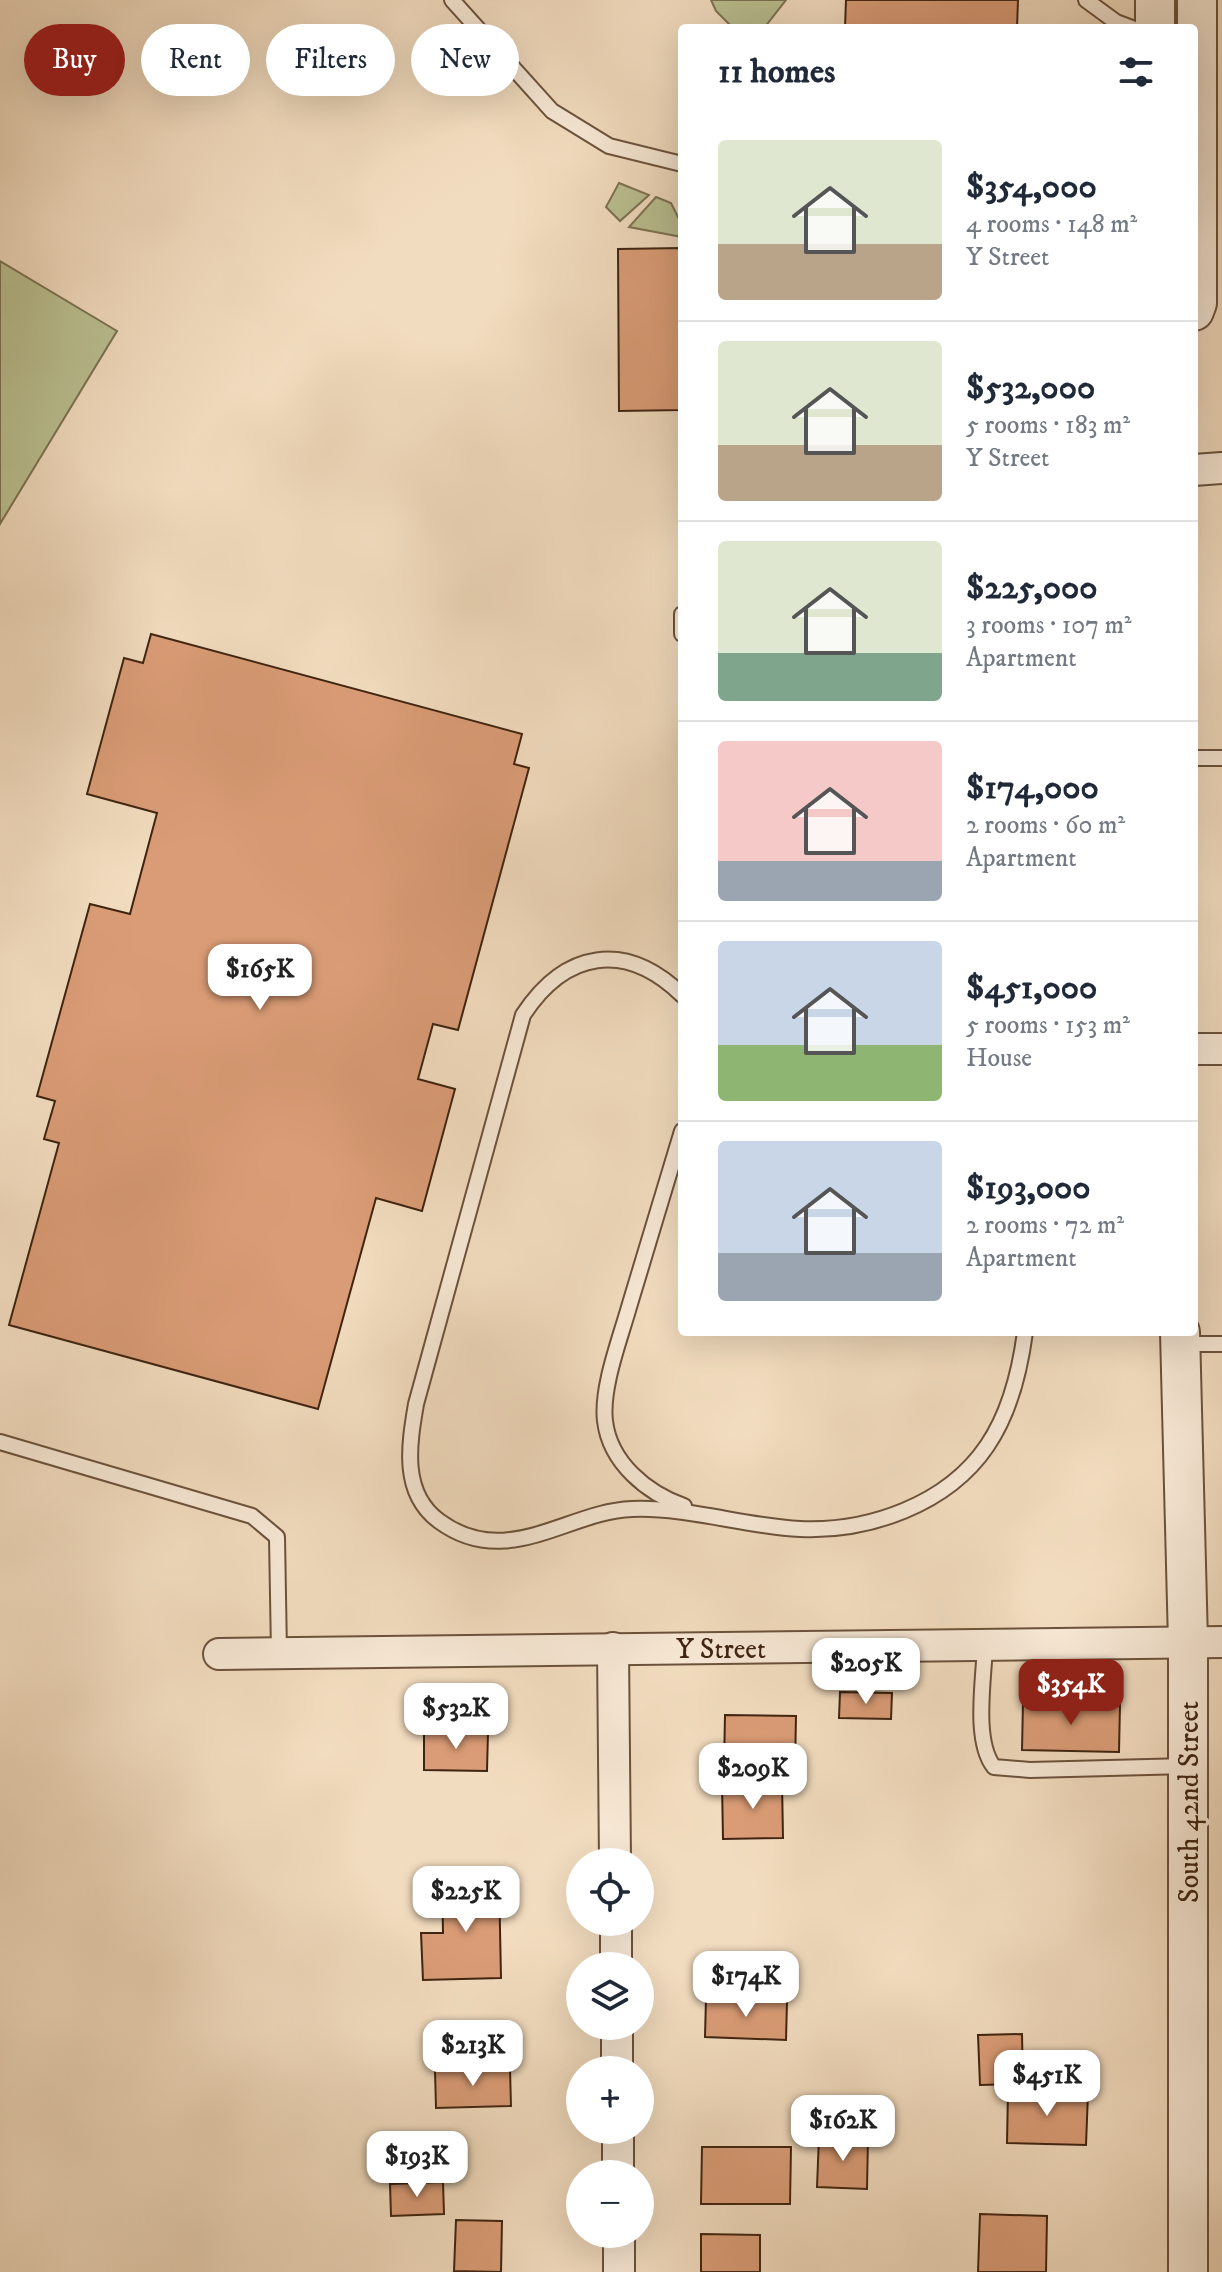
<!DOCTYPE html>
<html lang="en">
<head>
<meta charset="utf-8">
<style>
  body { margin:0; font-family:"IM FELL DW Pica",serif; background:#f6f6f7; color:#1f2937; height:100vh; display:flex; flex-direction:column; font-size:30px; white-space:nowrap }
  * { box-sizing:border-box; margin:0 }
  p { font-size:26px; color:#747a83 }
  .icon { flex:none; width:44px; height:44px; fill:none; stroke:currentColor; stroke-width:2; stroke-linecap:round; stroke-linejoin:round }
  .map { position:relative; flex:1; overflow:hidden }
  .details { position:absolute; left:678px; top:24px; width:520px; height:1312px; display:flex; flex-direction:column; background:#fff; border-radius:8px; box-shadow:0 8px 32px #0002 }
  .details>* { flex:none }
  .guide { position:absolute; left:24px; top:24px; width:534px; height:72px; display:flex; gap:16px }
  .buttons { position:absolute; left:566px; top:1848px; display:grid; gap:16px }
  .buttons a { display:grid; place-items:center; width:88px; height:88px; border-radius:50%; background:#fff; box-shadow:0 8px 32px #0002; font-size:40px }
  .price { position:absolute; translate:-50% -68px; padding:0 18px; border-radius:16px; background:#fff; color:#222; font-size:26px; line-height:52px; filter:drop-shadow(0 2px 4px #0008) }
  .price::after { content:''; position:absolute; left:50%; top:48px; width:24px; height:18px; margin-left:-12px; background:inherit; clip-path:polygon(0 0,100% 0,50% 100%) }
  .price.on { background:#8f2418; color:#fff }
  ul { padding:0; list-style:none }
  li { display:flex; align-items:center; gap:24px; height:200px; padding:0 40px }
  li+li { border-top:2px solid #e0e1e3 }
  li span { display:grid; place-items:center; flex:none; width:224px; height:160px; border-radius:8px; color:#555 }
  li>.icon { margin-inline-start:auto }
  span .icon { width:96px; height:96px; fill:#fffc; stroke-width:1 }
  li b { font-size:34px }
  h2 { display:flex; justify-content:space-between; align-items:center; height:96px; padding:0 40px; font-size:34px }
  .pill { padding:0 28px; border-radius:36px; background:#fff; box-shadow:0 8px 32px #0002; font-size:28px; line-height:72px }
  .pill.on { background:#8f2418; color:#fff }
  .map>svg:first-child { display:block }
  .green { fill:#bac092; stroke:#7c7252; stroke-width:2 }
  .building { fill:#da9c76; stroke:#3f2411; stroke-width:2 }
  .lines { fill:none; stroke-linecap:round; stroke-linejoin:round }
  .service-casing { stroke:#6c523c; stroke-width:18 }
  .minor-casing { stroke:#6c523c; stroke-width:34 }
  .tertiary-casing { stroke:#6c523c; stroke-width:42 }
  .service { stroke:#f7e8d5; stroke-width:14 }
  .minor { stroke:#f7e8d5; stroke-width:30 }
  .tertiary { stroke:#f7e8d5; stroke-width:38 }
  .labels { text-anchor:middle; stroke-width:7; stroke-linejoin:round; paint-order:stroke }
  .street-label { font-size:28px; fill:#3f2411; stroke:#f7e8d5 }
</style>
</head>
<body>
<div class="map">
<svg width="1222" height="2272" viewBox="0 0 1222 2272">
  <rect width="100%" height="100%" fill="#f2dcbf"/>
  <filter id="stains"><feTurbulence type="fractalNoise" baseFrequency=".0025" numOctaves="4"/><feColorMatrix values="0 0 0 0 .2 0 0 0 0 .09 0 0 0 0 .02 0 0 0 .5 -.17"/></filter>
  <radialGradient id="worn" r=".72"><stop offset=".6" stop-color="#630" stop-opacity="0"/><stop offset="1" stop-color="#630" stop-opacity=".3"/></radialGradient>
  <g class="green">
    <path d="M711,0H786L764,28H733L716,11Z"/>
    <path d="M619,183L649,195L620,221L606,207Z"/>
    <path d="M656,197L671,203L682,225V237L629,227Z"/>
    <path d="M0,261L117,331L0,524Z"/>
  </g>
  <g class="building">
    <path d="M846,0H1018L1017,28H845Z"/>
    <path d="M682,248V410L619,411L618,249Z"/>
    <path d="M151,634L522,734L514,764L529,768L458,1030L433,1024L418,1079L455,1089L422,1211L376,1198L318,1409L9,1325L59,1143L44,1139L55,1101L37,1096L90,904L130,914L157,813L87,794L124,658L143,663Z"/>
    <path d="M840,1692L892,1693L891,1719L839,1718Z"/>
    <path d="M1023,1702L1120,1704L1119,1752L1022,1750Z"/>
    <path d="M725,1715L796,1716L795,1766L724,1765Z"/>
    <path d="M424,1730L488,1732L487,1771L424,1770Z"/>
    <path d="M782,1782L783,1838L723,1839L722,1784Z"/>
    <path d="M499,1881L501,1978L423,1980L421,1933H443L442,1882Z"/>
    <path d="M706,1998L787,2001L786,2040L705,2037Z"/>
    <path d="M1022,2034L1023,2084L980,2085L978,2035Z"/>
    <path d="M510,2069L511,2106L436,2108L435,2070Z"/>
    <path d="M1008,2091L1088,2093L1086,2145L1007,2143Z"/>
    <path d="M819,2137L868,2138L867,2189L817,2187Z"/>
    <path d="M702,2147H791L790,2204H701Z"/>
    <path d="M443,2182L444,2214L391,2216L390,2184Z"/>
    <path d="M980,2214L1047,2216L1046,2272H978Z"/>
    <path d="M456,2220L502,2221L501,2272L454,2271Z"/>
    <path d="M701,2234L760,2235V2272H701Z"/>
  </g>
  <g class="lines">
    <defs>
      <g id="service">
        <path d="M452,0L552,111L609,146L682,164"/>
        <path d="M1086,0L1116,22L1132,28"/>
        <path d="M682,614V634"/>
        <path d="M1194,758H1222"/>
        <path d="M682,995C625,940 565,951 523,1015L416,1404C409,1445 401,1493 439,1521C507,1571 568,1511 632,1509C689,1507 743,1526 800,1529C868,1532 947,1505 987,1446C1009,1414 1020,1370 1025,1332"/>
        <path d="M682,1131C664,1190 647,1248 629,1307C620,1339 601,1388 605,1421C610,1463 647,1493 684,1506"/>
        <path d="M1182,1344H1222"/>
        <path d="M0,1442L252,1516L277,1537L279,1653"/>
        <path d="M985,1645C984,1678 973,1741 994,1767L1030,1770L1188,1766"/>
      </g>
      <g id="minor">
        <path d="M1194,470L1222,468"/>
        <path d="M1194,1049H1222"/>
        <path d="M613,1648L615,1862"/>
        <path d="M219,1654L1222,1642"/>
        <path d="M616,1922V1966"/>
        <path d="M617,2026V2070"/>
        <path d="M618,2130V2174"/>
        <path d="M619,2234V2272"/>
      </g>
      <g id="tertiary">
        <path d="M1155,28V0"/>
        <path d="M1194,311L1197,303V0"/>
        <path d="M1180,1332L1188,1642V2272"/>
      </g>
    </defs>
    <use href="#service" class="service-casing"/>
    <use href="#minor" class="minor-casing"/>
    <use href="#tertiary" class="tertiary-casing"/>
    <use href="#service" class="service"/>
    <use href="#minor" class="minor"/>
    <use href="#tertiary" class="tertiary"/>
  </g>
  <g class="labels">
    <g class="street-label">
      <text x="721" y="1658">Y Street</text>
      <text transform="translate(1188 1802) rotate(-90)" y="10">South 42nd Street</text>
    </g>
  </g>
  <rect width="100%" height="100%" filter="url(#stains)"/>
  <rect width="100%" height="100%" fill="url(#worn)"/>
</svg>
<div class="buttons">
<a><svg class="icon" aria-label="locate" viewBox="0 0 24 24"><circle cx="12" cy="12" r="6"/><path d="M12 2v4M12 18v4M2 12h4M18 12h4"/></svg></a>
<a><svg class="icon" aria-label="layers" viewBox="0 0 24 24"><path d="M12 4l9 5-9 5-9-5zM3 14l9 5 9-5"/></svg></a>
<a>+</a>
<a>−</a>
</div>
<b class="price" style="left:260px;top:1012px">$165K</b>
<b class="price" style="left:866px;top:1706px">$205K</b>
<b class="price on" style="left:1071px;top:1727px">$354K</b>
<b class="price" style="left:456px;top:1751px">$532K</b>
<b class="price" style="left:753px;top:1811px">$209K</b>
<b class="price" style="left:466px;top:1934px">$225K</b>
<b class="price" style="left:746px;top:2019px">$174K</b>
<b class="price" style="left:473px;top:2088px">$213K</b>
<b class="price" style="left:1047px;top:2118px">$451K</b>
<b class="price" style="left:843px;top:2163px">$162K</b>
<b class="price" style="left:417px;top:2199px">$193K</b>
<div class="guide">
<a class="pill on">Buy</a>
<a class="pill">Rent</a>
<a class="pill">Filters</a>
<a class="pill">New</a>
</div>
<section class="details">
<h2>11 homes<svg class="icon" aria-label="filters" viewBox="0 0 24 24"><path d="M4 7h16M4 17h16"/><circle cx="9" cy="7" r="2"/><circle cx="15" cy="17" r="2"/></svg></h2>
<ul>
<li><span style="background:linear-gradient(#dfe7d0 65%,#b9a48a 0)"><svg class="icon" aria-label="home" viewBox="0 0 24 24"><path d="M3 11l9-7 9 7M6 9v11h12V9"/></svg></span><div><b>$354,000</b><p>4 rooms · 148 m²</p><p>Y Street</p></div></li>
<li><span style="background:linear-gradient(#dfe7d0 65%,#b9a48a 0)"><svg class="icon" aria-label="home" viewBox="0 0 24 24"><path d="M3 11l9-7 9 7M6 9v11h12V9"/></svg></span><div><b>$532,000</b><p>5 rooms · 183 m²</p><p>Y Street</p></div></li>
<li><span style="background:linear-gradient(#dfe7d0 70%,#7fa58c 0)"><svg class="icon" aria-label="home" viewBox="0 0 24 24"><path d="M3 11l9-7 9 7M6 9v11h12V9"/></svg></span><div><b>$225,000</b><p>3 rooms · 107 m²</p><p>Apartment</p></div></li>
<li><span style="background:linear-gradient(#f6c9c9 75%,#9aa5b1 0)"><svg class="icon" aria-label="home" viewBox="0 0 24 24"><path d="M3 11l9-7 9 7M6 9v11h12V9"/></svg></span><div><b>$174,000</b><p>2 rooms · 60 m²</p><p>Apartment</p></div></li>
<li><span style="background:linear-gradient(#c9d6e8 65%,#8fb573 0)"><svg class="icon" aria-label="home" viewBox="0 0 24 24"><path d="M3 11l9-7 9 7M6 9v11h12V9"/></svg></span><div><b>$451,000</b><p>5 rooms · 153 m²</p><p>House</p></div></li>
<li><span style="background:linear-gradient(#c9d6e8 70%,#9aa5b1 0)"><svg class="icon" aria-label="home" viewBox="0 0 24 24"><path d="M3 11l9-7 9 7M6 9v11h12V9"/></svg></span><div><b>$193,000</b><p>2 rooms · 72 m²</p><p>Apartment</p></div></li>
</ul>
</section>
</div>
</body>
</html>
